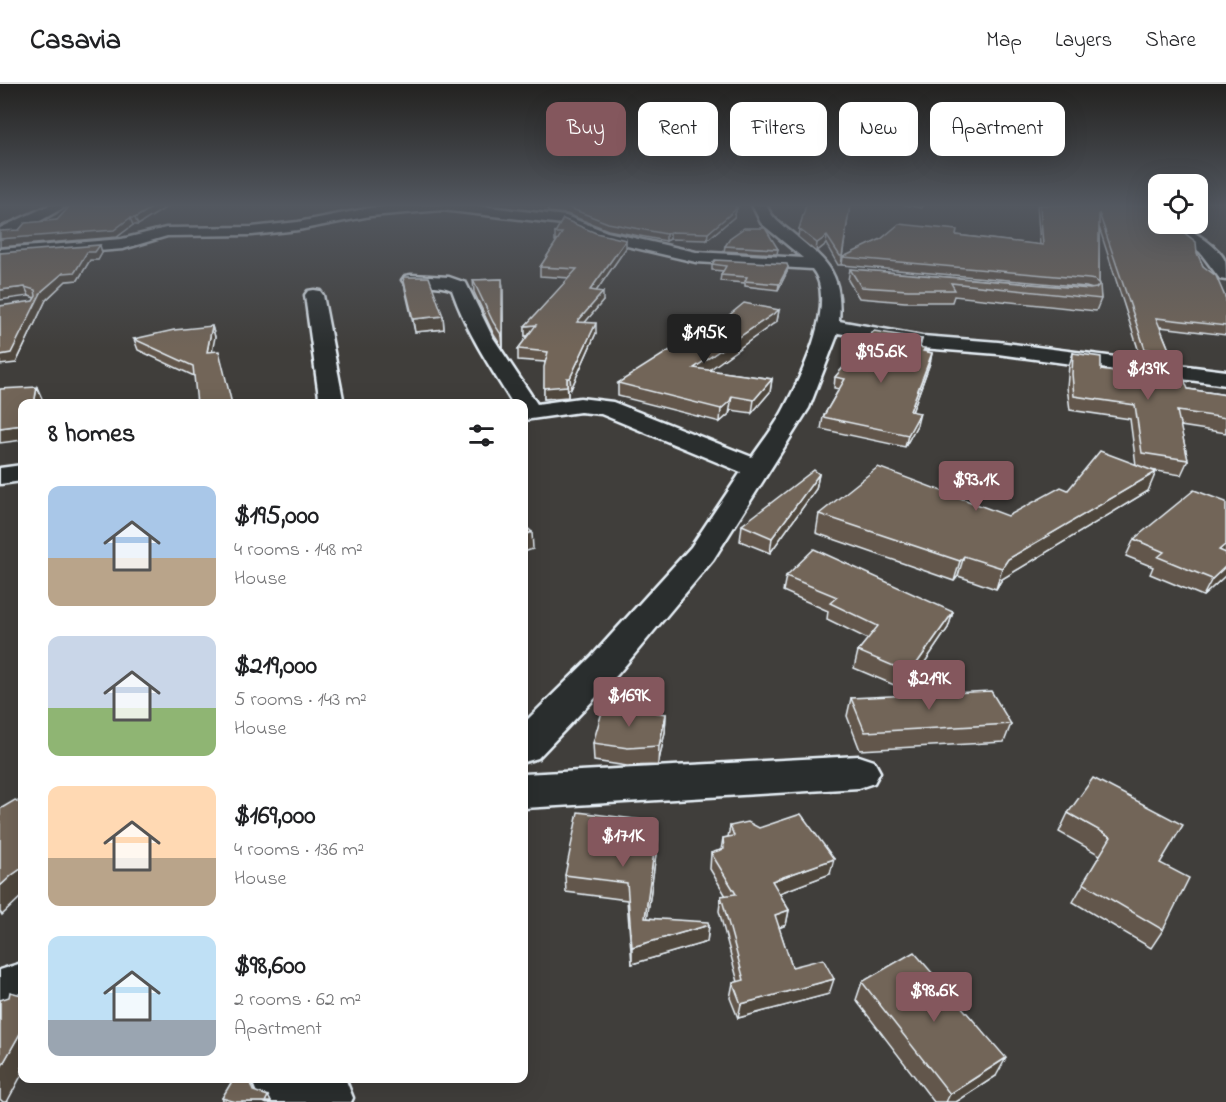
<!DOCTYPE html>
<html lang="en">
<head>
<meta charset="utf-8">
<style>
  body { margin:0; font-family:"Indie Flower",sans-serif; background:#f2f2f2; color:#202124; height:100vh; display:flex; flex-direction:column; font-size:22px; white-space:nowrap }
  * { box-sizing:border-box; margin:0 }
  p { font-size:20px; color:#757577 }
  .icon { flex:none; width:33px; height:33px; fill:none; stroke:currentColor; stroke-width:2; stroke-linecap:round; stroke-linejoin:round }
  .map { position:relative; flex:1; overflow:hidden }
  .panel { position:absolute; left:18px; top:315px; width:510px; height:684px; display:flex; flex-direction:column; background:#fff; border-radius:12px; box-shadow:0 6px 24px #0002 }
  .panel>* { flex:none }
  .top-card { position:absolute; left:546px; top:18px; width:570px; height:54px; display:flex; gap:12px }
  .fabs { position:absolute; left:1148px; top:90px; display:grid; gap:12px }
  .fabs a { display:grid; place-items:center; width:60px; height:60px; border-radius:12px; background:#fff; box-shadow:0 6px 24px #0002; font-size:30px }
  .price { position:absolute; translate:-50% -51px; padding:0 14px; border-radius:6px; background:#84575d; color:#fff; font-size:20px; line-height:39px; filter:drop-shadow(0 2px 3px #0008) }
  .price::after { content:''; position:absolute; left:50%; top:36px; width:18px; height:14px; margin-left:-9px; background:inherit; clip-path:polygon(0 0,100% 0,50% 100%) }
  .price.current { background:#222; color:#fff }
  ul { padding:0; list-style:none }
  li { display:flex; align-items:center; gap:18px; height:150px; padding:0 30px }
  li span { display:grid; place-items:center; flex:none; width:168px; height:120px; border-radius:12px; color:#555 }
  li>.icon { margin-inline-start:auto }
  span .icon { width:72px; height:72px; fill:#fffc; stroke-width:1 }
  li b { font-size:26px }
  h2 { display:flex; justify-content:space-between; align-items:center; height:72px; padding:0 30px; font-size:26px }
  .tag { padding:0 21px; border-radius:12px; background:#fff; box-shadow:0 6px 24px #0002; font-size:21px; line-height:54px }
  .tag.current { background:#84575d; color:#fff }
  header { display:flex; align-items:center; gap:36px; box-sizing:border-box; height:84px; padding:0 30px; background:#fff; border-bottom:2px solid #e0e0e0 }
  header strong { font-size:28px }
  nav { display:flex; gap:33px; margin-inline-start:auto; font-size:21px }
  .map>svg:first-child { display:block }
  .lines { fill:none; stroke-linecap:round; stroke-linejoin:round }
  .minor-casing { stroke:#e8f1f8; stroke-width:5 }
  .minor { fill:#2a2d2e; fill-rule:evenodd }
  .wall { fill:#62574c; stroke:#e8f1f8; stroke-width:1.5 }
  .shaded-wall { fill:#50473e; stroke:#e8f1f8; stroke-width:1.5 }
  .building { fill:#726558; stroke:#e8f1f8; stroke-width:1.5 }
</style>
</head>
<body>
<header>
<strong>Casavia</strong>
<nav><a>Map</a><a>Layers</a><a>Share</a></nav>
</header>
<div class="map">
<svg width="1226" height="1018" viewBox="0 0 1226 1018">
  <rect width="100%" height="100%" fill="#403e3b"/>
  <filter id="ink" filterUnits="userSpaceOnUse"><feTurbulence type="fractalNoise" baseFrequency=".0167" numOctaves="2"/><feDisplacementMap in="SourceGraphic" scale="12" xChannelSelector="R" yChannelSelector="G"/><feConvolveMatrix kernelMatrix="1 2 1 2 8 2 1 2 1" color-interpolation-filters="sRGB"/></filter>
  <g filter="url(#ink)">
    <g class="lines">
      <defs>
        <g id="minor">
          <path d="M50,121H68L33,141L0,154V144Z"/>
          <path d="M402,121H471L566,132L607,148L696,168L803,174L761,139L752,121H766C772,134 780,140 791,148C827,177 843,188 839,237L922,252L998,258L1226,287V301L998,270L922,264L838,249L809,324L713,476L618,590L538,674L524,678V639L592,572L691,463L741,388L601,330L580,328L524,336V320H513C490,283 466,247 452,206C438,199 420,204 405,200L402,196L405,192L411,191L449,193L466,199L492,252L537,320L580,314L613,318L752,373C763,357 776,341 785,323C802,291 838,216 812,185L696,178L597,155L563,140L442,126L370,132L298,146L252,151L167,152L123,165L0,175V165L122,155L166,144L252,143L298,138L370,124Z"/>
          <path d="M1179,142C1192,145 1220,164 1225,177C1226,182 1226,190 1226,196L1220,195L1200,168L1174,149L1172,146Z"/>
          <path d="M314,206L320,207L323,211L344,320H320L305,211L308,207Z"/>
          <path d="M22,381V397L0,400V384Z"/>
          <path d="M859,672L874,677L880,688L874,699L859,704L524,724V690Z"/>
          <path d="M22,879V929L0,938V886Z"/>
          <path d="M251,994H345L353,1014L351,1018H267L259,1014Z"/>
        </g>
      </defs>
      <use href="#minor" class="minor-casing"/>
      <use href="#minor" class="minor"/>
    </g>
    <g class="wall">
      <path d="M170,121L138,141H133L117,153L19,146L57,136Z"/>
      <path d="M548,121H738L734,133L707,156L670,155L666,157L608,146L567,130L548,128Z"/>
      <path d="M850,121L841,181H838L826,160L816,168L798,153L799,145Z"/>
      <path d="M905,121H924L922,124Z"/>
      <path d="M1037,121H1158V140H1190L1189,143L1178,140L1175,142L1197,169L1203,182L1226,215V251L1160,243L1170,268L1166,277L1141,274L1099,143V202L1101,215L1096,227L954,212L952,218H905L859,214L848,196L850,185L1090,205H1093L1086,203L842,181L843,173L956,151L1040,161Z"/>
      <path d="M563,135L626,164L596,207L603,217L585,238L596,249L571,305H568V313L544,315L545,278L518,276V265L528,252H525V242L570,194L540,192V183L557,157H555V149Z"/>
      <path d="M725,162L778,165L777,170L724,167Z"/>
      <path d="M0,169H102L98,176H90L78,196L66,197L46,216L16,279L33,217L35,214L29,212Z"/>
      <path d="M712,180L788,183L787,188L778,206L745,202V199L720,197L721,191L723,187L712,186Z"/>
      <path d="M403,193L443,232L444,245L415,248L405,205Z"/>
      <path d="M502,195L503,207V265L494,251L474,208L473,196Z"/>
      <path d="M779,226L777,237L708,286L772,295L770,308L752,329L731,326L729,330L720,338L618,312V299L699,256Z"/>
      <path d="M212,242L215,253L194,292L138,266L134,255Z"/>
      <path d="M922,255L920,263L924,267L932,269L930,279L912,328L917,341L905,363L821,345L823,333L839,305L834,304L835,293L845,281L846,275Z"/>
      <path d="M1073,269L1101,286L1147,293L1152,280L1188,305L1226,311V349L1180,342L1188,376L1181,391L1151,386L1148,407L1002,495L996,505L958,492L954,497L816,449L819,430L1008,432L1068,406L1136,381L1130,335L1070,326L1067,303L1069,282Z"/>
      <path d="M819,390L816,405L770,469L740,457L742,441Z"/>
      <path d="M1134,455L1226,491L1203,512L1150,490L1153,483L1126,472Z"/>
      <path d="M786,492L953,528L948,544L906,606L854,584L858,567L868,555L827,535L828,527L783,507Z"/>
      <path d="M851,614L1011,640L1004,658L860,666L847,632Z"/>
      <path d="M666,630L665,648L658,681L627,682L594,677L593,659Z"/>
      <path d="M1068,729L1160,779L1163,846L1151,864L1073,818L1100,771L1059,748Z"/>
      <path d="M658,738V755L647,834L709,841L707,858L632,880L627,816L566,808L565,791Z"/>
      <path d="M730,742L830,790L779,809L789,826L786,841L779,844L792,883L829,910L738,934L730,914L733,899L738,898L719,827L721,812H726L710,785L711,769L721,766L723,754L728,753Z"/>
      <path d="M862,898L996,992L956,1018H934L856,916Z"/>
      <path d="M234,994H249L255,1008L268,1012L271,1018H224L222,1014Z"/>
    </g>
    <g class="shaded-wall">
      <path d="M156,121H170L138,141L135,134Z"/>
      <path d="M736,121H738L734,133L707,156L708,149Z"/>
      <path d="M130,134L133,141L117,153L0,163V155Z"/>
      <path d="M670,148V155L666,157V150Z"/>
      <path d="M827,152L826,160L816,168L817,159Z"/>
      <path d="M626,156V164L590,216V206Z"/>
      <path d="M100,161L102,169L98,176H90L78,196L66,197L46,216L16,279L0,281V271L42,207L87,168Z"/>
      <path d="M788,183L787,188L778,206L779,200Z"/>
      <path d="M502,195L503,207V265L502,252Z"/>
      <path d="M25,203L29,212L0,216V206Z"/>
      <path d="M603,208V217L577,248V238Z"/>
      <path d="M779,226L777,237L694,297V284Z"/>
      <path d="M443,232L444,245L415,248L413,235Z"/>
      <path d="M596,239V249L571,305L570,294Z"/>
      <path d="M536,241V251L525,252V242Z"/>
      <path d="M212,242L215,253L210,279L207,268Z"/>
      <path d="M922,255L919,266L916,263Z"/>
      <path d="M932,269L930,279L908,339L910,327Z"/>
      <path d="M567,294L568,313L544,315V304Z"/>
      <path d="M772,295L770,308L752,329L754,316Z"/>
      <path d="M37,303L43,317V320H34Z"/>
      <path d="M732,312L729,330L720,338L721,325Z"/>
      <path d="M920,329L917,341L905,363L908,351Z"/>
      <path d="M22,341V356L0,359V344Z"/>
      <path d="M1156,388L1148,407L1002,495L996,505L1002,484L1008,475Z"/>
      <path d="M819,390L816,405L770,469L772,454Z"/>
      <path d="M532,448L533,465L524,468V451Z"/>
      <path d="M1226,460V470L1219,466Z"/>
      <path d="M964,472L958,492L954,497L960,477Z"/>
      <path d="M1226,482V491L1203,512L1212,495Z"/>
      <path d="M953,528L948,544L906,606L910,589Z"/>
      <path d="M666,630L665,648L658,681L659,662Z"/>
      <path d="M658,738V755L645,851V834Z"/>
      <path d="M834,775L830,790L769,813L772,797Z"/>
      <path d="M22,784V812L2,831L0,828V802L12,791Z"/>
      <path d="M789,826L786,841L772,846L775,831Z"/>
      <path d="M709,841L707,858L632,880V863Z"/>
      <path d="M834,895L829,910L738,934L741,920Z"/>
      <path d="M22,946V990L7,1018H3L0,1015V985Z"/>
      <path d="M1006,974L996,992L956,1018H946L950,1010Z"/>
      <path d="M268,1012L271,1018H265Z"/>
    </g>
    <g class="building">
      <path d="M71,121H156L135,134H130L114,146L0,155V147L19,146L25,139L57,136Z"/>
      <path d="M552,121H736L735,126L708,149L670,148L666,150L608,139L567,123Z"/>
      <path d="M806,121H850L842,172H840L827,152L817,159L799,145Z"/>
      <path d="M1040,121H1158V140H1173L1196,158L1197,169L1203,182L1216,192L1226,215V242L1156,234L1170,268L1145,265L1099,129V200L1095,196L1089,195L843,173L881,155L899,140L957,146L956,151L1043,161Z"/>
      <path d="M563,135L596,149L626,156L590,206L603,208L577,238L596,239L570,294H567V302L544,304V283L548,268L518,265L536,241L525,242L577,185L540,183L562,149H555Z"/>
      <path d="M744,144H765L778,165L725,162L731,153Z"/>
      <path d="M100,161L95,168H87L75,188L63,189L42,207L11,269L0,271V222L33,217L36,212L35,206L25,203L0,206V169Z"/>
      <path d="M715,176L787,180L788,183L779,200L745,197L747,193L721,191L726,182L712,180Z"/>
      <path d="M850,185L1090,205L1096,204L1100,200L1101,215L951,199L955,206H908L861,203Z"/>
      <path d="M403,193H429L443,232L413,235Z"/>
      <path d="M502,195V252L493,238L473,196Z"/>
      <path d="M744,219L779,226L694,284L772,295L754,316L732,312L730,317L721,325L618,299L689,254L699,256Z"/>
      <path d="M212,242L207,268L219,267L232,320H197L193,282L134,255L174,246Z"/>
      <path d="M874,247L922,255L916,263L925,264L923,267L932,269L910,327L920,329L908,351L823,333L845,295L835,293L850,276L846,275Z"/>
      <path d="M1073,269L1101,273V286L1157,294L1152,280L1179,283L1188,305L1226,311V334L1177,327L1188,376L1142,369L1135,321L1074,312L1072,290Z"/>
      <path d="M37,303L34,320H22V341L0,344V305Z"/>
      <path d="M1100,367L1156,388L1008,475L1002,484L964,472L960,477L819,430L878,383L1008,432L1061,403L1068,406Z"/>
      <path d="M814,386L819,390L772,454L742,441Z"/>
      <path d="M1194,406L1226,418V460L1219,466L1226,469V482L1212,495L1158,473L1164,468L1134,455Z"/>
      <path d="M524,441L532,448L524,451Z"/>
      <path d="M814,465L953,528L910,589L858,567L878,542L830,519L837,513L786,492Z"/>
      <path d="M991,607L1011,640L865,648L851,614Z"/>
      <path d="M604,621L666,630L659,662L628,664L593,659Z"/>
      <path d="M1093,694L1183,741L1160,779L1189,794L1163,846L1083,799L1111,753L1068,729Z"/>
      <path d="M15,716L22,720V784L12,791L0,802V725Z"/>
      <path d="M578,728L658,738L645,834L708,838L709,841L632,863L627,799L565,791Z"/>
      <path d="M801,730L834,775L772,797L789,826L775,831L792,883L823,875L834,895L741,920L733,899L744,896L721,812L736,810L711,769L724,765L723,754L734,752L730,742L748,738L759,744Z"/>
      <path d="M914,868L1006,974L950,1010L862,898Z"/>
      <path d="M10,908L22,911V946L0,985V916L9,913Z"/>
      <path d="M234,994H248L253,1007L268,1012L265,1018H236L222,1014Z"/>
    </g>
  </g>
  <linearGradient id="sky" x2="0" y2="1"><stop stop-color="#232220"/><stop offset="0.46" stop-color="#535860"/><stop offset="1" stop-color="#535860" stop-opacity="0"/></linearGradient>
  <rect width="1226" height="264" fill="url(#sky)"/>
</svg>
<div class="fabs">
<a><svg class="icon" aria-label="locate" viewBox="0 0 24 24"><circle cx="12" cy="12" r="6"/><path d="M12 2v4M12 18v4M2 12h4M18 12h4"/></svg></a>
</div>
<b class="price current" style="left:704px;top:281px">$195K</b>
<b class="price" style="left:881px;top:300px">$95.6K</b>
<b class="price" style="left:1148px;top:317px">$139K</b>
<b class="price" style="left:976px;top:428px">$93.1K</b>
<b class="price" style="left:929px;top:627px">$219K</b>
<b class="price" style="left:629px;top:644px">$169K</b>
<b class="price" style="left:623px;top:784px">$171K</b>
<b class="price" style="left:934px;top:939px">$98.6K</b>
<div class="top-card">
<a class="tag current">Buy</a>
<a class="tag">Rent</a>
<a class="tag">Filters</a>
<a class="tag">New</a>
<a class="tag">Apartment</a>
</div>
<section class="panel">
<h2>8 homes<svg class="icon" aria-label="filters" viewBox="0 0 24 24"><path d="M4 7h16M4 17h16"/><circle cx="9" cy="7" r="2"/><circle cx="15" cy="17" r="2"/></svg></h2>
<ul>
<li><span style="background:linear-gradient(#a9c7e8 60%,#b9a48a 0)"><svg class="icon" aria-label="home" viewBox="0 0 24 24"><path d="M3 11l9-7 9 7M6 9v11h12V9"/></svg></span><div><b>$195,000</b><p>4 rooms · 148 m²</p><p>House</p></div></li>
<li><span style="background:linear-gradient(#c9d6e8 60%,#8fb573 0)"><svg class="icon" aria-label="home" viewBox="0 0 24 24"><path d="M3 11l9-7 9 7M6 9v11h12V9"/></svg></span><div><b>$219,000</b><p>5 rooms · 143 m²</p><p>House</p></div></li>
<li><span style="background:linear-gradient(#ffd9b3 60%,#b9a48a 0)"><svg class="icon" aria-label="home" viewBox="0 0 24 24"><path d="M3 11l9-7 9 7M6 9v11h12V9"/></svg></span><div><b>$169,000</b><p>4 rooms · 136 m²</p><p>House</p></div></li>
<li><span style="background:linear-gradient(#bfe0f5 70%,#9aa5b1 0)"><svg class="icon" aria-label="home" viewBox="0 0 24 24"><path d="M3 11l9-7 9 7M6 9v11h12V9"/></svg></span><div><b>$98,600</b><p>2 rooms · 62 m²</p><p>Apartment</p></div></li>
</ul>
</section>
</div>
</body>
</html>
